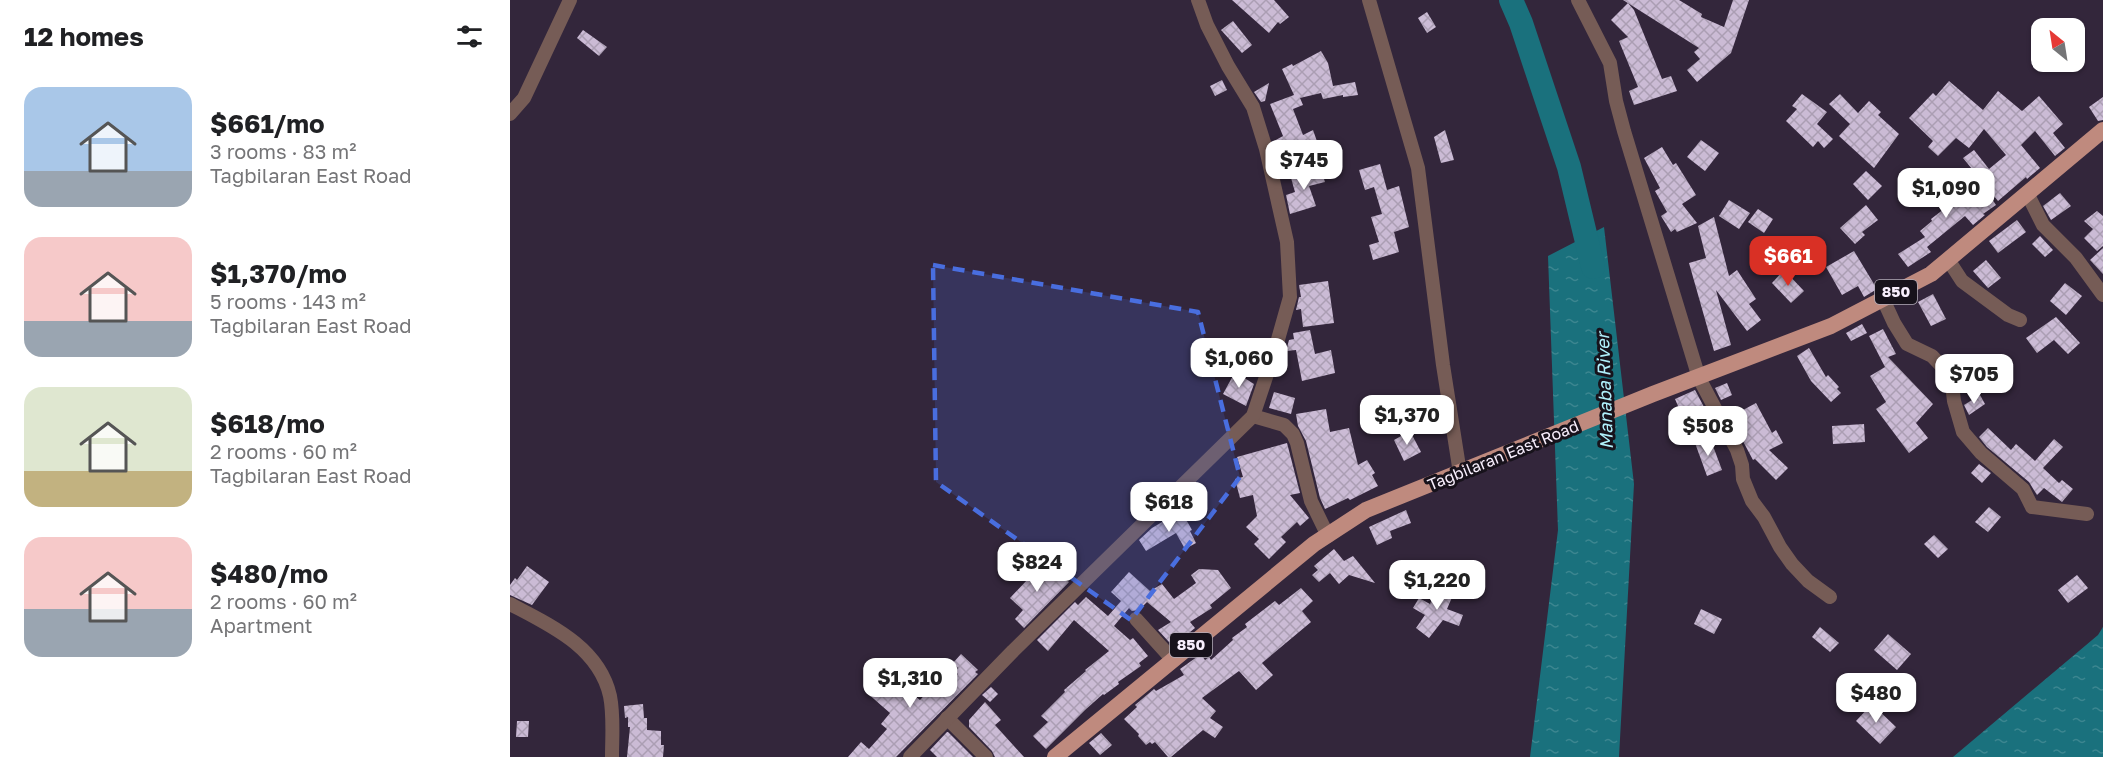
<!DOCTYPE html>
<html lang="en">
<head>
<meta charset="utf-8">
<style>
  body { margin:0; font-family:"Golos Text",sans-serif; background:#f2f2f2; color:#202124; height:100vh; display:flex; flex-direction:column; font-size:22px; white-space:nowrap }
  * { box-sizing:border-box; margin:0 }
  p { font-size:20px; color:#757577 }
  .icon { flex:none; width:33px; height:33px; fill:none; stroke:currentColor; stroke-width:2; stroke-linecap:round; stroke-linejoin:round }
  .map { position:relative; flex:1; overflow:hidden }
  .sheet { display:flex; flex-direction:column; background:#fff; width:510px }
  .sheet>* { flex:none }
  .needle { width:39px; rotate:330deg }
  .controls { position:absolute; left:1521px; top:18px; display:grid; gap:12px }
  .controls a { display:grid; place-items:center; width:54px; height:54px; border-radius:12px; background:#fff; box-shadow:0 2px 4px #0004; font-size:30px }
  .price { position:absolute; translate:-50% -51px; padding:0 14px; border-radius:12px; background:#fff; color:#222; font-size:20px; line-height:39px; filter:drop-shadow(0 2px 3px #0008) }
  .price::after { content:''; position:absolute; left:50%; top:36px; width:18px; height:14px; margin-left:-9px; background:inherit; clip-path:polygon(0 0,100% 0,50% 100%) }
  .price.selected { background:#d93025; color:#fff }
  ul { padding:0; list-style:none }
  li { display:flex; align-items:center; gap:18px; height:150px; padding:0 24px }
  li span { display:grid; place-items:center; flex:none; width:168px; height:120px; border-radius:18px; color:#555 }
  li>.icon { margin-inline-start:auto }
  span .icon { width:72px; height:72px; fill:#fffc; stroke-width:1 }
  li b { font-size:26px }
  h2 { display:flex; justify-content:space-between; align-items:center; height:72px; padding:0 24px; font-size:26px }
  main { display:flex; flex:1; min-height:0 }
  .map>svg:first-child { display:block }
  .water { fill:url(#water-ripples) }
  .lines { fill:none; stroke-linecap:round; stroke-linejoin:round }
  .river { stroke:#1a717d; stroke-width:24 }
  .building { fill:url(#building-cross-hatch) }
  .minor { stroke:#765c56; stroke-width:14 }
  .primary { stroke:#bf8a7e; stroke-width:16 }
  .marked { fill:#496edf; fill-opacity:0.2; stroke:#496edf; stroke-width:4.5; stroke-dasharray:12 8; stroke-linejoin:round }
  .labels { text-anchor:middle; stroke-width:6; stroke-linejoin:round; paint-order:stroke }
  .shield { fill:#17121b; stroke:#b4adb9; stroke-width:1.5 }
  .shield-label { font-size:15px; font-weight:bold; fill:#f8effd }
  .street-label { font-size:16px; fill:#f8effd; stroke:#17121b }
  .water-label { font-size:18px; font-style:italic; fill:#b0f0fb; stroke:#17121b }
</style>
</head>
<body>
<main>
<section class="sheet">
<h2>12 homes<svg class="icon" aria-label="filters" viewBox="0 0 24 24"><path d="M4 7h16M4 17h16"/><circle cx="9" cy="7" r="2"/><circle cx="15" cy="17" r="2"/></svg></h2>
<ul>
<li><span style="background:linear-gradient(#a9c7e8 70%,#9aa5b1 0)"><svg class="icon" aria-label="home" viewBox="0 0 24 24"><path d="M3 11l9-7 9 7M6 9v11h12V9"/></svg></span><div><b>$661/mo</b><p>3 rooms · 83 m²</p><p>Tagbilaran East Road</p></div></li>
<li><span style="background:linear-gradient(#f6c9c9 70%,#9aa5b1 0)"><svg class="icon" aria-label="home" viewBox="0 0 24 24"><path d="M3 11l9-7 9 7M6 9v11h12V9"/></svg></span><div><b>$1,370/mo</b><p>5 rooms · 143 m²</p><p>Tagbilaran East Road</p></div></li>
<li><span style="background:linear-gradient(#dfe7d0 70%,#c2b280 0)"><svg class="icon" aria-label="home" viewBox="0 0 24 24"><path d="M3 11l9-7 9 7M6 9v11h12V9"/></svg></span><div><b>$618/mo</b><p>2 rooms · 60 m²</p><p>Tagbilaran East Road</p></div></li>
<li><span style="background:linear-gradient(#f6c9c9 60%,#9aa5b1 0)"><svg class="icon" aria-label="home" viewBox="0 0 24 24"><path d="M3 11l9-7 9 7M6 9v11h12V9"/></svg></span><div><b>$480/mo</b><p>2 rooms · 60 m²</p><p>Apartment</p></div></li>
</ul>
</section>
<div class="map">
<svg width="1593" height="757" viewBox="0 0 1593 757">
  <defs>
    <pattern id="water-ripples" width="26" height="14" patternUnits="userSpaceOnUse" patternTransform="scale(1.5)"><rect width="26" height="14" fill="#1a717d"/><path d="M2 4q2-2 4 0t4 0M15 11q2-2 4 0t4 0" fill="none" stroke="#3c8690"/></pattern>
    <pattern id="building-cross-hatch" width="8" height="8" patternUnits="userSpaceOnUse" patternTransform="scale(1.5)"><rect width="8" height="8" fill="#cbbbd5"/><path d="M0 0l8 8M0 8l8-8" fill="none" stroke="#ab9eb3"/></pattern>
  </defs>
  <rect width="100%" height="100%" fill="#33263b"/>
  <g class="water">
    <path d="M1094,227L1124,484L1109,757H1020L1048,530L1038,256Z"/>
    <path d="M1593,627V757H1443L1588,635Z"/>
  </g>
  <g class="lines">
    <path class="river" d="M1001,0L1011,23L1059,167L1083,267"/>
  </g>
  <g class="building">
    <path d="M722,0H764L779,17L770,24L768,22L759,33Z"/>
    <path d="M1113,0H1169L1192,14L1191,17L1214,27L1223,0H1239L1221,53L1187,82L1177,70L1190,59L1184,52L1189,48Z"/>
    <path d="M1118,3L1124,10L1152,79L1161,76L1167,91L1124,105L1119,91L1128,87L1109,41L1118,37L1101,20Z"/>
    <path d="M917,12L926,27L917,33L908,18Z"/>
    <path d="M723,21L742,45L732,53L711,30Z"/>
    <path d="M73,30L97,47L89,56L67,38Z"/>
    <path d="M811,51L818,63L823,86L845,82L848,95L833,97V95L813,99L811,93L790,98L793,105L783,109L793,135L803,130L809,147L784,160L780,150L770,154L764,141L773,136L760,104L784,95L772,69L782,64L783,66Z"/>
    <path d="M712,80L717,90L705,96L700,86Z"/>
    <path d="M1439,81L1473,110L1488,91L1512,111L1529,96L1553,124L1543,133L1555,148L1545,156L1525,131L1511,145L1530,168L1517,179L1516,177L1488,201L1453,158L1464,150L1479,169L1496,155L1474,129L1459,148L1446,138L1428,156L1418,147L1423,141L1399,118L1423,93L1426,96Z"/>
    <path d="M759,83L755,101L751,102L744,92Z"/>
    <path d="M1292,94L1317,112L1307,124L1323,139L1314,148L1308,141L1303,147L1276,121L1287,109L1282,106Z"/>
    <path d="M1330,94L1348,113L1359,101L1371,112L1368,115L1389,134L1364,168L1329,136L1340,124L1319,104Z"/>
    <path d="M1593,97V120L1588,121L1579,107Z"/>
    <path d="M935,130L944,160L931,163L924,137Z"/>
    <path d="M1191,140L1209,153L1195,171L1177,157Z"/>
    <path d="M1152,147L1163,165L1166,163L1186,195L1172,204L1187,223L1167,232L1165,229L1161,232L1151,216L1157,212L1145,191L1150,188L1134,158Z"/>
    <path d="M870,164L877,190L889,186L899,227L884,232L889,252L863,260L859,245L869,242L861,217L872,214L864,187L855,190L849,170Z"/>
    <path d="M811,169L815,182L799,186L806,206L780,214L776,195L785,192L781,178Z"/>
    <path d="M1356,171L1372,186L1358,200L1343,184Z"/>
    <path d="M1436,172L1466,206L1480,196L1486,205L1473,214L1475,215L1463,225L1455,216L1417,247L1421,252L1398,267L1388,254L1415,237L1410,231L1422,221L1421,219L1443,202L1425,181Z"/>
    <path d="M1550,193L1561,206L1541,220L1533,206Z"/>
    <path d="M1219,200L1240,213L1229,229L1209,216Z"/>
    <path d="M1356,205L1368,220L1352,232L1355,235L1345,244L1330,228Z"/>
    <path d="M1248,209L1263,219L1254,233L1238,222Z"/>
    <path d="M1587,211L1593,216V246L1587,251L1574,238L1583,229L1574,221Z"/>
    <path d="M1204,217L1219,276L1227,270L1246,299L1239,304L1251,320L1237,331L1206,290L1221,345L1204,351L1179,263L1196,258L1188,226Z"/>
    <path d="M1507,220L1516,232L1488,253L1479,241Z"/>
    <path d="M1530,236L1543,250L1535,257L1522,244Z"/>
    <path d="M1593,248V274L1580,260Z"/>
    <path d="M1344,251L1367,289L1354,297L1348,286L1332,295L1316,267Z"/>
    <path d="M1476,260L1491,278L1478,288L1463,271Z"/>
    <path d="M1274,270L1294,291L1281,303L1262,283Z"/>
    <path d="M818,281L824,323L793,327L791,309L786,310L789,297H791L789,285Z"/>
    <path d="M1555,283L1572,296L1556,315L1540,301Z"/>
    <path d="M1423,294L1436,319L1421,326L1408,302Z"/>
    <path d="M1546,317L1570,343L1558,354L1544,340L1527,353L1516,338Z"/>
    <path d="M1352,324L1357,333L1341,341L1336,333Z"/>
    <path d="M1373,329L1386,354L1378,357L1423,404L1406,423L1418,438L1399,453L1366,409L1376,402L1360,376L1375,367L1359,336Z"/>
    <path d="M800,330L805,354L821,350L825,373L792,381L786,350L776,351L779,340L784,339L783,333Z"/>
    <path d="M1299,348L1316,377L1318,375L1329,387L1327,389L1331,393L1321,402L1301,381L1287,356Z"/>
    <path d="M725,372L744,384L736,406L713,394Z"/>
    <path d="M1217,383L1222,395L1211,400L1205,388Z"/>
    <path d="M1185,390L1194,407L1192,408L1196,417L1176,425L1165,399Z"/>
    <path d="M764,392L785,398L781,414L759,408Z"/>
    <path d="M1470,395L1475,404L1459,415L1454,405Z"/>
    <path d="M1246,403L1262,433L1266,430L1273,443L1259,450L1278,468L1266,480L1245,459L1243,460L1220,417Z"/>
    <path d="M816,409L820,432L839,428L848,465L857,460L865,473L862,475L868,486L840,500L838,498L815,509L810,498L796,441L788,426L786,414Z"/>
    <path d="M1354,424L1355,442L1323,444L1322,426Z"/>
    <path d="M1478,428L1501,450L1506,444L1525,461L1544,439L1553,447L1533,468L1549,483L1552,480L1563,489L1552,502L1534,488L1527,495L1519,482L1477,447L1469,437Z"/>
    <path d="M900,431L911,452L894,461L884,440Z"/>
    <path d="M1200,438L1212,470L1197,476L1185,443Z"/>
    <path d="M777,443L790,493L780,495L799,518L790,526L787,522L771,537L776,542L759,559L744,544L749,539L736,527L747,516L743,495L730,498L725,479L733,477L727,457Z"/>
    <path d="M1469,464L1481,473L1472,483L1461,473Z"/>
    <path d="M1479,507L1491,517L1478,532L1465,522Z"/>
    <path d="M896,510L901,523L880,531L882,538L867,545L859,527Z"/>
    <path d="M673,514L682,530L680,531L686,543L675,549L666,533L636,551L629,540L642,528L657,519L658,522Z"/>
    <path d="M1424,535L1438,549L1428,558L1414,544Z"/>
    <path d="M824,549L834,561L843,556L865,583L839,575L829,584L820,573L809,582L802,575L808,570L804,566Z"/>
    <path d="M532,564L559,582L514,628L505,619L513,610L500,598Z"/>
    <path d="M17,566L39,582L22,605L0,595V585L5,578L7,580Z"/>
    <path d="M689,569L708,570L721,588L700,605L702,608L680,622L685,628L674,637L671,633L659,642L648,630L661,622L637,602L629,610L622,611L619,608L604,626L620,640L623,638L638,656L629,663L631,666L608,682L609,684L594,695L593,694L575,710L536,749L523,736L538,722L531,716L555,692L554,690L576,671L575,670L599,651L564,620L538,651L527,640L565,602L568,605L576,597L598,616L611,601L601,592L619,572L640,591L652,584L664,599L686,583L681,575Z"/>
    <path d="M1567,575L1578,588L1558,603L1548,590Z"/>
    <path d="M934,584L946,588L937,609L953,615L949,626L933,620L919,638L906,628L915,615L903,608L909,598L920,604L927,586L933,589Z"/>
    <path d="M791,588L803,601L792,611L801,622L752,663L763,675L746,690L729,671L692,698L706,711L700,718L713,727L705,738L693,730L661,757H658L645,742L642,744L640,742L636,745L628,736L629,734L614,719L627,707L625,705L644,689L646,691L674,675L670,669L691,654L695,660L699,657L701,660L723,640L722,638L737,627L735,624L765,601L769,605Z"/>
    <path d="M1191,609L1212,619L1204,634L1184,624Z"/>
    <path d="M1310,627L1329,643L1320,652L1302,637Z"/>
    <path d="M1378,634L1401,654L1387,670L1364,650Z"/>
    <path d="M451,654L468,670L465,672L468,674L386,757H338L351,742L359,749L377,729L371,724L380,713L357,693L370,679H377L390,665L404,677L395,688L410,700L420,689L427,695L448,674L445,671L448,668L443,663Z"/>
    <path d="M481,687L488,694L480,702L472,695Z"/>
    <path d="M475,702L491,720L485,725L514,757H485L482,751L459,727V720Z"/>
    <path d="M133,704L134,718H137V730L151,731V745H154L153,757H117L120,727H118V717L115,718L114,706Z"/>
    <path d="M1362,704L1386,727L1370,744L1346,721Z"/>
    <path d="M7,721H19L18,737H6Z"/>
    <path d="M437,732H438L463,757H427L420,750Z"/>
    <path d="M591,733L602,745L590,755L579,743Z"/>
  </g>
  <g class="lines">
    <g class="minor">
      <path d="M859,0L908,168L933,365L950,473"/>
      <path d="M1068,0L1100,63L1106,101L1114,131L1189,378L1227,450L1232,465L1233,479L1242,501L1254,517L1270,547L1282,564L1298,581L1320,597"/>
      <path d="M0,114L14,98L60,0"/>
      <path d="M1517,193L1533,225L1566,258L1593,295"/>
      <path d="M1439,261L1452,281L1498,315L1510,320"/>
      <path d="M1373,299L1384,323L1397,344L1422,356L1441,376L1444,401L1453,432L1471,453L1513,489L1522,507L1577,514"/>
      <path d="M743,416L774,425L783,434L787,443L801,501L818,536"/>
      <path d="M0,604C40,625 89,647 100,696C104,716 102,737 102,757"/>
      <path d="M626,619L663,660"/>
      <path d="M437,718L476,757"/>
      <path d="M400,757L503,651L743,416L765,350L780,297L777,242L756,149L743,107L718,66L697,25L688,0"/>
    </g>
    <path class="primary" d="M545,757L804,544L856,510L1143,394L1321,326L1421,274L1593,130"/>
  </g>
  <path class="marked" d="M423,265L688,312L730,477L621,620L426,482Z"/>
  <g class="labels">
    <g class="shield">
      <rect x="1365" y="280" width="42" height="24" rx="4.5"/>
      <rect x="660" y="633" width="42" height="24" rx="4.5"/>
    </g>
    <g class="shield-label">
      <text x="1386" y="297">850</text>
      <text x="681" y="650">850</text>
    </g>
    <g class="street-label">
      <text transform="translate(993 455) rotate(-22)" y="6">Tagbilaran East Road</text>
    </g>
    <g class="water-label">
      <text transform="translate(1095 391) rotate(-92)" y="6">Manaba River</text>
    </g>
  </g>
</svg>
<div class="controls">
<a><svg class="needle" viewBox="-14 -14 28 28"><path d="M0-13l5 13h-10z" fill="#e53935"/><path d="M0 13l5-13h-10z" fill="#757577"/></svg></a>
</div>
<b class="price" style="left:794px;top:191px">$745</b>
<b class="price" style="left:1436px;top:219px">$1,090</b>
<b class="price selected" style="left:1278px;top:287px">$661</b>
<b class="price" style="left:729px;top:389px">$1,060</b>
<b class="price" style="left:1464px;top:405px">$705</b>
<b class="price" style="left:897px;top:446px">$1,370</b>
<b class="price" style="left:1198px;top:457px">$508</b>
<b class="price" style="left:659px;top:533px">$618</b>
<b class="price" style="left:527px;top:593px">$824</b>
<b class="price" style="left:927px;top:611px">$1,220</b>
<b class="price" style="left:400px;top:709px">$1,310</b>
<b class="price" style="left:1366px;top:724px">$480</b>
</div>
</main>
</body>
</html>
